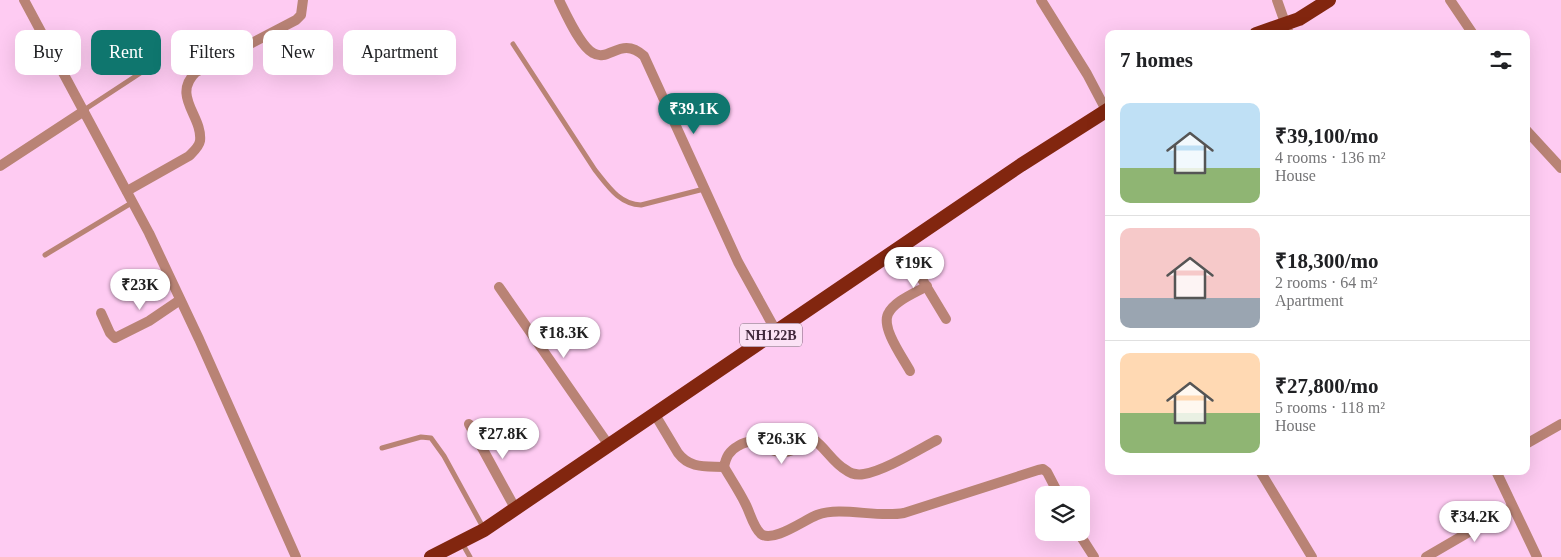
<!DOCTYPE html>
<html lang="en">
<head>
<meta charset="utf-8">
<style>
  body { margin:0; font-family:Georgia,serif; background:#f6f6f6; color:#202124; height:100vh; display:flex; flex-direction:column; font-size:19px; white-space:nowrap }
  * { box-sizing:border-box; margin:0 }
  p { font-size:16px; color:#757577 }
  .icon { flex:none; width:28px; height:28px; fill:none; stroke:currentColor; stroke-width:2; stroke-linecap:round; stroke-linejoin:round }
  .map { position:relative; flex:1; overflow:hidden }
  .sheet { position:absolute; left:1105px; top:30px; width:425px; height:445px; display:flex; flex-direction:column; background:#fff; border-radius:10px; box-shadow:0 5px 20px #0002 }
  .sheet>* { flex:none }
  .guide { position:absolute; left:15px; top:30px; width:475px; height:45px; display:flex; gap:10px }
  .tools { position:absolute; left:1035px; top:486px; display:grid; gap:10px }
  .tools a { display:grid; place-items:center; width:55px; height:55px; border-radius:10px; background:#fff; box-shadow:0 5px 20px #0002; font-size:25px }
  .price { position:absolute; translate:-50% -42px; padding:0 11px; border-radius:18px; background:#fff; color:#222; font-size:16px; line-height:32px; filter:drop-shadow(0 1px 2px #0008) }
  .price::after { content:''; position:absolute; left:50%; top:30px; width:15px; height:11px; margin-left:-8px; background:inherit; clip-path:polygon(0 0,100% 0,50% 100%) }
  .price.active { background:#0f766e; color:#fff }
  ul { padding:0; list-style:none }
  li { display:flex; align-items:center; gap:15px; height:125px; padding:0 15px }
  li+li { border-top:1px solid #e0e0e0 }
  li span { display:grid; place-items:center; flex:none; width:140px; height:100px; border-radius:10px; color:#555 }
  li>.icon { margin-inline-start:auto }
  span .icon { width:60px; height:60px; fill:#fffc; stroke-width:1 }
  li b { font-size:21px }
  h2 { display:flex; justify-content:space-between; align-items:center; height:60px; padding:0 15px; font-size:21px }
  .chip { padding:0 18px; border-radius:10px; background:#fff; box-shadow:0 5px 20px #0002; font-size:18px; line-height:45px }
  .chip.active { background:#0f766e; color:#fff }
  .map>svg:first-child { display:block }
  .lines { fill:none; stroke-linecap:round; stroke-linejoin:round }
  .service { stroke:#b98375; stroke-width:5 }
  .minor { stroke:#b98375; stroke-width:10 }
  .trunk { stroke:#82260f; stroke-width:14 }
  .labels { text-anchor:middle; stroke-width:5; stroke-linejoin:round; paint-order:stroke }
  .shield { fill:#fbe2f5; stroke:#796074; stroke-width:1 }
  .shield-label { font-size:14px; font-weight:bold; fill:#41293c }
</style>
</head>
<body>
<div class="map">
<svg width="1561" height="557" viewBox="0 0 1561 557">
  <rect width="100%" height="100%" fill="#fecbf2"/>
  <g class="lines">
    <g class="service">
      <path d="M513,44L595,170C608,186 619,204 641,205L704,189"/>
      <path d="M84,110L145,70"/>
      <path d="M45,255L133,202"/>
      <path d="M382,448L421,437L431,438L444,456L484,529"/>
      <path d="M462,543L470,557"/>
    </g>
    <g class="minor">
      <path d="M24,0L149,233L199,339L296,557"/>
      <path d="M559,0C566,14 580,46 593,53C609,63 621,35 644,56L738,262L776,331"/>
      <path d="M1041,0L1087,74L1106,110"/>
      <path d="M1277,0L1289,34"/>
      <path d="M1450,0L1473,34"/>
      <path d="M1526,130L1561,168"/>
      <path d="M0,166L84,111"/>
      <path d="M127,191L189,156C193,152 199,147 200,141C203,116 171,96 196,72L296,20L301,15L303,0"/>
      <path d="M902,246L946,319"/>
      <path d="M499,287L608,444"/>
      <path d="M101,313L110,333L115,338L149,321L180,300"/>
      <path d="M910,371C903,358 881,328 888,314C894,301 915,293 927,286"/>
      <path d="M654,413L678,453C690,469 706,466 724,467C726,457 729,451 738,446C759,433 765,454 785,452C795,452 803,442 813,439C825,447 833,463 846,470C851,474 858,475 864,474C884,471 918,450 937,440"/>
      <path d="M469,424L515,508"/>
      <path d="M1526,444L1561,424"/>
      <path d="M724,467C731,479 739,491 745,503C750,512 753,527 761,534C773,543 804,520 817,515C841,506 876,518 904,513L1038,470L1043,469L1047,472L1059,495"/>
      <path d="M1260,471L1312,557"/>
      <path d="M1496,471L1537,557"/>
      <path d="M1078,532L1094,557"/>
      <path d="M1426,557L1512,507"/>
    </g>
    <g class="trunk">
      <path d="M1256,34L1299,19L1329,0"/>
      <path d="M431,557L484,530L1021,165L1109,109"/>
    </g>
  </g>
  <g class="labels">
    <rect class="shield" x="740" y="323.5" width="62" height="23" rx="4"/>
    <g class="shield-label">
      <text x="771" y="340">NH122B</text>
    </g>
  </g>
</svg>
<div class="tools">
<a><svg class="icon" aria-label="layers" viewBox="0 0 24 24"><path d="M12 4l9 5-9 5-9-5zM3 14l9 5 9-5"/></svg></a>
</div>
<b class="price active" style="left:694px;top:135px">₹39.1K</b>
<b class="price" style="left:914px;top:289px">₹19K</b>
<b class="price" style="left:140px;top:311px">₹23K</b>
<b class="price" style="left:564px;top:359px">₹18.3K</b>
<b class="price" style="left:503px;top:460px">₹27.8K</b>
<b class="price" style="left:782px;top:465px">₹26.3K</b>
<b class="price" style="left:1475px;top:543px">₹34.2K</b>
<div class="guide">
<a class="chip">Buy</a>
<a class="chip active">Rent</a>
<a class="chip">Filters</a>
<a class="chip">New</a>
<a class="chip">Apartment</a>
</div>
<section class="sheet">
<h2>7 homes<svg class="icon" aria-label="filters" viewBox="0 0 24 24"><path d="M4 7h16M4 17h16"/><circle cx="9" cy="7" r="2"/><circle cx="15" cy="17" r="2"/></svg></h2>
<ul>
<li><span style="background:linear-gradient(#bfe0f5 65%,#8fb573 0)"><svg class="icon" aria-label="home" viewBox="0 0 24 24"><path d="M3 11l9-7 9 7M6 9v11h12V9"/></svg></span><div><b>₹39,100/mo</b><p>4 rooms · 136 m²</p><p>House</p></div></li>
<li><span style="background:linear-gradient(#f6c9c9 70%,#9aa5b1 0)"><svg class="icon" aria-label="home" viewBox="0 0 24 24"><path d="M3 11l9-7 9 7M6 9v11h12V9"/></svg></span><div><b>₹18,300/mo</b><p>2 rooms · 64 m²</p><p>Apartment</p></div></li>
<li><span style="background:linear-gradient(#ffd9b3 60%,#8fb573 0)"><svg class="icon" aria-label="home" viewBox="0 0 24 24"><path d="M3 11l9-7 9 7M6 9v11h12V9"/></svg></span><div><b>₹27,800/mo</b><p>5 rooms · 118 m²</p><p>House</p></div></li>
</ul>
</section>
</div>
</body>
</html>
